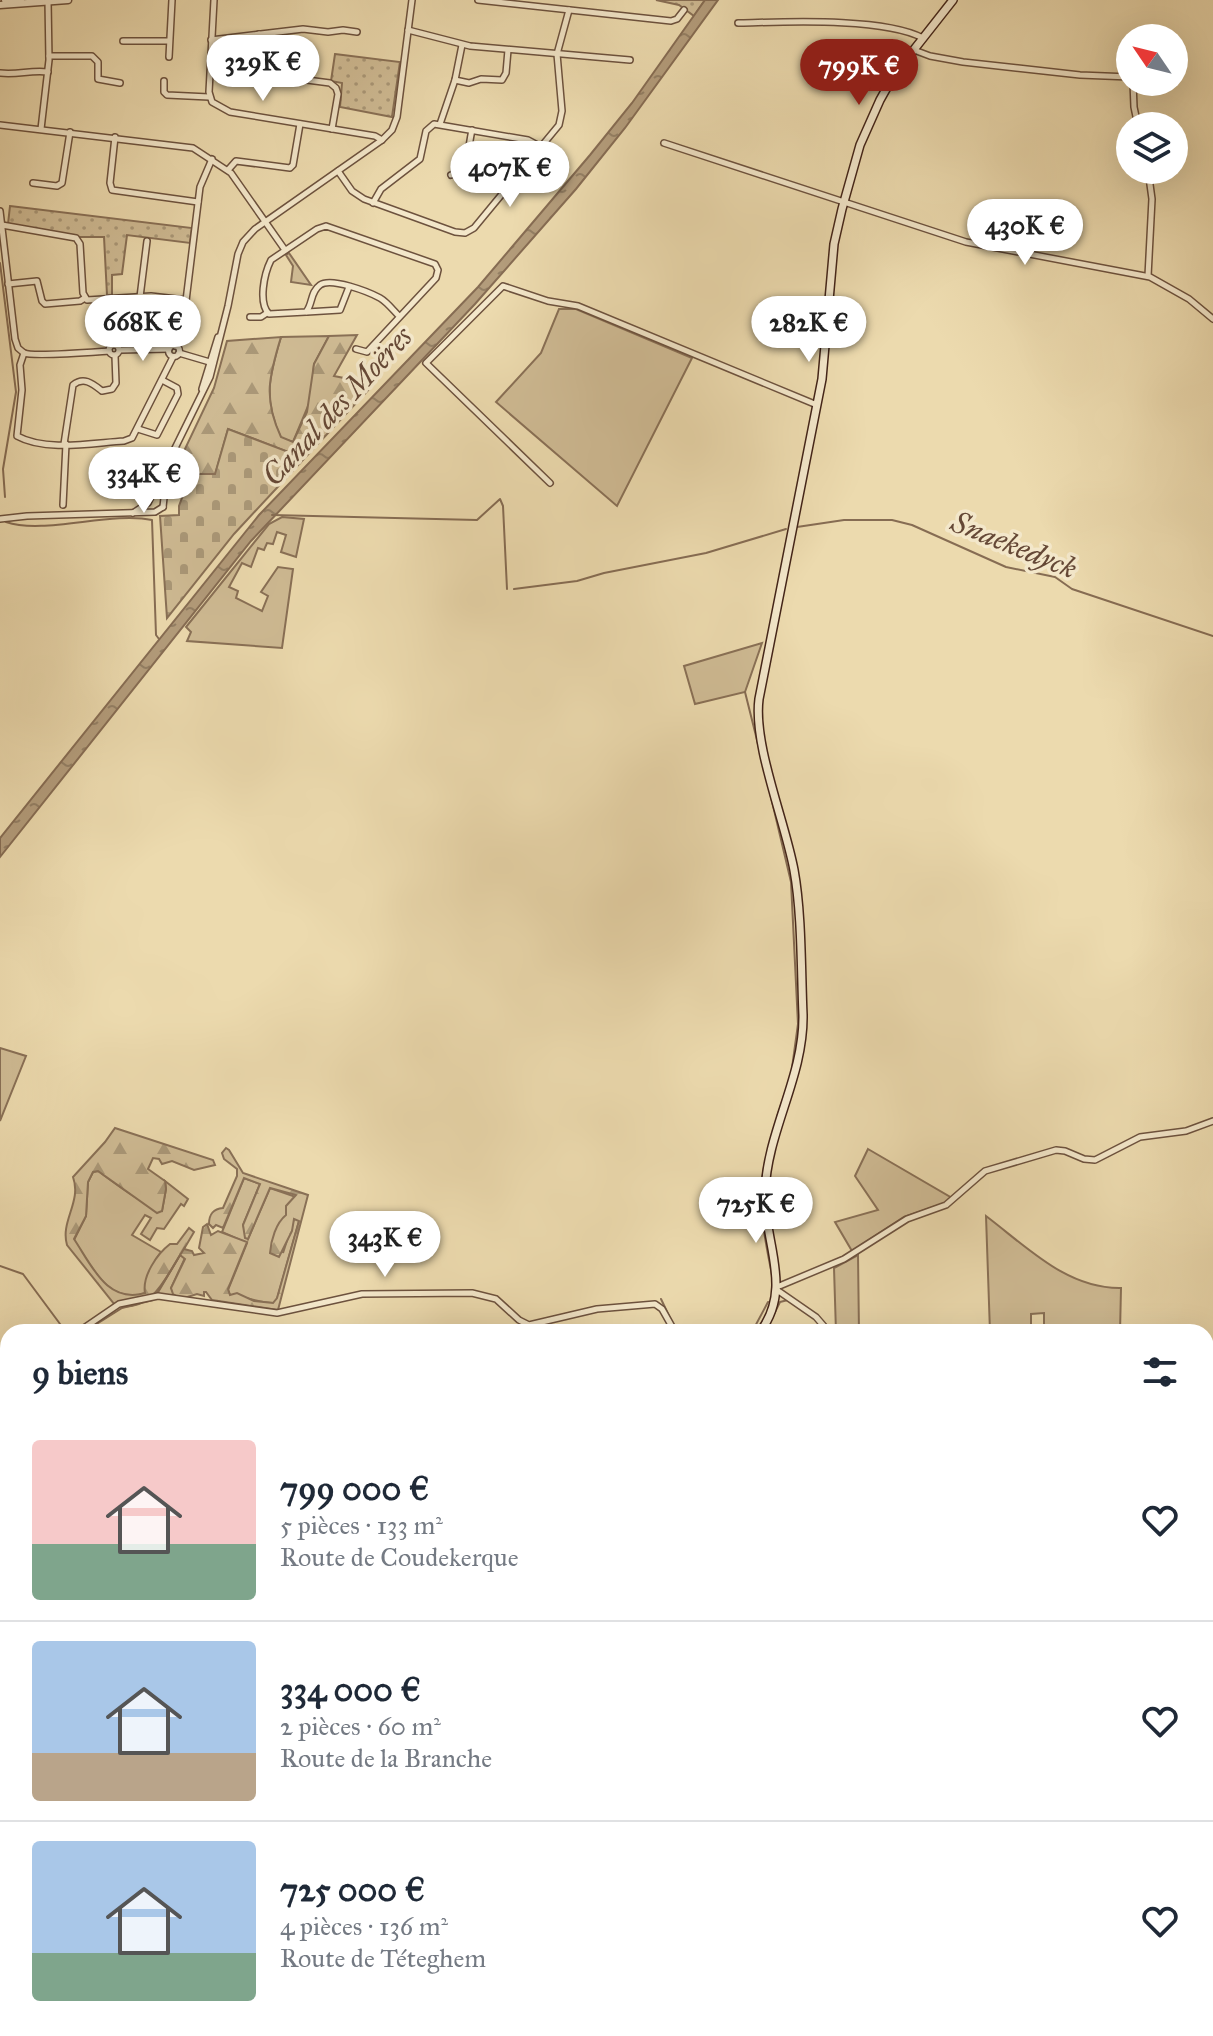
<!DOCTYPE html>
<html lang="fr">
<head>
<meta charset="utf-8">
<style>
  body { margin:0; font-family:"IM FELL Great Primer",serif; background:#f2f2f3; color:#1f2937; height:100vh; display:flex; flex-direction:column; font-size:30px; white-space:nowrap }
  * { box-sizing:border-box; margin:0 }
  p { font-size:26px; color:#747a83 }
  .icon { flex:none; width:44px; height:44px; fill:none; stroke:currentColor; stroke-width:2; stroke-linecap:round; stroke-linejoin:round }
  .map { position:relative; flex:1; overflow:hidden }
  .details { position:absolute; left:0px; top:1324px; width:1214px; height:712px; display:flex; flex-direction:column; background:#fff; border-radius:24px 24px 0 0; box-shadow:0 8px 32px #0002 }
  .details>* { flex:none }
  .needle { width:52px; rotate:305deg }
  .controls { position:absolute; left:1116px; top:24px; display:grid; gap:16px }
  .controls a { display:grid; place-items:center; width:72px; height:72px; border-radius:50%; background:#fff; box-shadow:0 8px 32px #0002; font-size:40px }
  .price { position:absolute; translate:-50% -68px; padding:0 18px; border-radius:28px; background:#fff; color:#222; font-size:26px; line-height:52px; filter:drop-shadow(0 2px 4px #0008) }
  .price::after { content:''; position:absolute; left:50%; top:48px; width:24px; height:18px; margin-left:-12px; background:inherit; clip-path:polygon(0 0,100% 0,50% 100%) }
  .price.active { background:#8f2418; color:#fff }
  ul { padding:0; list-style:none }
  li { display:flex; align-items:center; gap:24px; height:200px; padding:0 32px }
  li+li { border-top:2px solid #e0e1e3 }
  li span { display:grid; place-items:center; flex:none; width:224px; height:160px; border-radius:8px; color:#555 }
  li>.icon { margin-inline-start:auto }
  span .icon { width:96px; height:96px; fill:#fffc; stroke-width:1 }
  li b { font-size:34px }
  h2 { display:flex; justify-content:space-between; align-items:center; height:96px; padding:0 32px; font-size:34px }
  .map>svg:first-child { display:block }
  .green { fill:#cfbb94; stroke:#897056; stroke-width:2 }
  .forest { fill:url(#forest-firs); stroke:#897056; stroke-width:2 }
  .cemetery { fill:url(#cemetery-stones); stroke:#897056; stroke-width:2 }
  .park { fill:url(#park-dots); stroke:#897056; stroke-width:2 }
  .water { fill:url(#water-ripples); stroke:#866c53; stroke-width:2 }
  .lines { fill:none; stroke-linecap:round; stroke-linejoin:round }
  .stream { stroke:#866c53; stroke-width:2 }
  .minor-casing { stroke:#6d523e; stroke-width:8 }
  .tertiary-casing { stroke:#6d523e; stroke-width:9 }
  .secondary-casing { stroke:#432418; stroke-width:10 }
  .minor { stroke:#f3e7ca; stroke-width:5 }
  .tertiary { stroke:#f3e7ca; stroke-width:6 }
  .secondary { stroke:#f3e7ca; stroke-width:7 }
  .labels { text-anchor:middle; stroke-width:7; stroke-linejoin:round; paint-order:stroke }
  .water-label { font-size:30px; font-style:italic; fill:#654836; stroke:#f3e7ca }
</style>
</head>
<body>
<div class="map">
<svg width="1213" height="2036" viewBox="0 0 1213 2036">
  <defs>
    <pattern id="forest-firs" width="22" height="20" patternUnits="userSpaceOnUse" patternTransform="scale(2)"><rect width="22" height="20" fill="#cfbb94"/><path d="M5 1l3.5 6h-7zM16 11l3.5 6h-7z" fill="#aa9878"/></pattern>
    <pattern id="cemetery-stones" width="16" height="16" patternUnits="userSpaceOnUse" patternTransform="scale(2)"><rect width="16" height="16" fill="#cfbb94"/><path d="M2 7V4a2 2 0 0 1 4 0v3zM10 15v-3a2 2 0 0 1 4 0v3z" fill="#aa9878"/></pattern>
    <pattern id="park-dots" width="8" height="8" patternUnits="userSpaceOnUse" patternTransform="scale(2)"><rect width="8" height="8" fill="#cfbb94"/><path d="M2 2h.1M6 6h.1" fill="none" stroke="#aa9878" stroke-width="1.8" stroke-linecap="round"/></pattern>
    <pattern id="water-ripples" width="26" height="14" patternUnits="userSpaceOnUse" patternTransform="scale(2)"><rect width="26" height="14" fill="#b39c7b"/><path d="M2 4q2-2 4 0t4 0M15 11q2-2 4 0t4 0" fill="none" stroke="#937f64"/></pattern>
  </defs>
  <rect width="100%" height="100%" fill="#ecdaae"/>
  <filter id="stains"><feTurbulence type="fractalNoise" baseFrequency=".0025" numOctaves="4"/><feColorMatrix values="0 0 0 0 .2 0 0 0 0 .09 0 0 0 0 .02 0 0 0 .5 -.17"/></filter>
  <radialGradient id="worn" r=".72"><stop offset=".6" stop-color="#630" stop-opacity="0"/><stop offset="1" stop-color="#630" stop-opacity=".3"/></radialGradient>
  <g class="green">
    <path d="M289,253L311,285L291,282L293,266L286,255Z"/>
    <path d="M559,309H576L692,358L617,506L496,402L541,353Z"/>
    <path d="M329,336L314,364L311,399L293,442L281,438C263,399 269,377 281,337Z"/>
    <path d="M282,517L304,519L296,557L281,552L286,535L277,532L273,544L267,543L264,550L258,548L251,567L242,563L229,587L238,591L236,598L262,611L268,596L261,592L278,567L293,569L282,648L187,641L191,632L186,627L269,524Z"/>
    <path d="M762,643L745,692L695,704L684,666Z"/>
    <path d="M0,1048L26,1056L0,1121Z"/>
    <path d="M868,1149L952,1198L948,1202L904,1217L852,1251L835,1222L878,1210L855,1176Z"/>
    <path d="M98,1171C119,1186 139,1202 162,1211L166,1189L165,1181L188,1199L184,1206L181,1204L164,1229L157,1228L150,1240L141,1234L151,1218L145,1215L132,1235L161,1252L156,1259L146,1293C108,1305 92,1267 74,1240L86,1216L88,1182L93,1172Z"/>
    <path d="M244,1178L260,1184L243,1225L248,1239L270,1188L296,1197L287,1215L283,1253L294,1219L295,1218L299,1221L277,1299L274,1303C257,1303 246,1296 230,1295L228,1290L247,1243L222,1232Z"/>
    <path d="M986,1216C1027,1247 1067,1289 1121,1288L1120,1332H1044V1313L1031,1314V1332H990Z"/>
    <path d="M180,1255L185,1258L171,1288L181,1299L157,1294Z"/>
    <path d="M858,1255L859,1332H836L834,1268Z"/>
    <path d="M8,1888V1925H1L2,1896Z"/>
    <path d="M399,2028H458L447,2036H407Z"/>
    <path d="M479,2028H554L547,2036H469Z"/>
  </g>
  <g class="forest">
    <path d="M357,335L334,376L374,384L300,463L286,451L228,429L215,475L174,472L214,388L227,341L281,337C269,376 263,399 281,437L293,442L307,412L314,364L329,336Z"/>
    <path d="M115,1128L213,1160L215,1165L194,1170L172,1161L162,1164L159,1159L153,1158L148,1169L165,1181L166,1189L162,1211L157,1213L98,1171L93,1172L88,1182L86,1216L74,1239C92,1266 107,1304 145,1293C142,1276 157,1254 170,1244H177L189,1228L194,1232L184,1249L192,1251L194,1255L204,1253L199,1248L203,1227L207,1224L211,1235L218,1231L247,1242L228,1289L230,1295L237,1293L254,1301L273,1303L277,1298L299,1221L294,1219L292,1231L279,1257L270,1253C271,1240 276,1223 286,1215V1206L296,1195L270,1188L248,1239L245,1238L243,1225L260,1184L244,1178L223,1228L216,1225L213,1228L209,1224C209,1214 213,1209 223,1208L237,1176V1169L224,1159L222,1153L226,1148L229,1150L243,1173L308,1195L278,1310L212,1300L206,1292H204V1296L197,1294L181,1299L173,1294L171,1288L185,1259L180,1255C165,1280 150,1314 115,1305L67,1245C60,1221 82,1202 73,1177L105,1142Z"/>
    <path d="M0,1516L8,1521V1703L0,1794Z"/>
    <path d="M0,1949L8,1951V2028H399L407,2036H0Z"/>
  </g>
  <path class="cemetery" d="M228,429L286,451L300,463L234,534L167,618L160,516L179,515V506L191,474H215Z"/>
  <g class="park">
    <path d="M656,0H705L694,16L679,5Z"/>
    <path d="M335,54L400,62L392,117L340,107L342,83L331,81Z"/>
    <path d="M10,206L192,228L190,243L127,235L122,274L112,275V295H107L104,237H80L8,224Z"/>
  </g>
  <path class="water" d="M705,0H718L625,128L576,189L475,304L251,541L0,857V838L259,515L478,287L590,155L632,103Z"/>
  <g class="lines">
    <g class="stream">
      <path d="M0,263L16,392L3,469L5,497"/>
      <path d="M272,515L477,520L500,499L503,506L507,589"/>
      <path d="M6,522C44,535 111,511 152,520L156,635L159,639"/>
      <path d="M797,527L844,520H892L912,525L1006,567L1055,577L1072,589L1213,636"/>
      <path d="M514,589L577,581L604,573L706,553L786,529"/>
      <path d="M745,692L761,756"/>
      <path d="M770,793L791,882L798,1024L792,1068"/>
      <path d="M777,1117L790,1078"/>
      <path d="M768,1150C755,1196 763,1230 772,1275"/>
      <path d="M0,1266L23,1274L66,1332"/>
      <path d="M157,1293L185,1247"/>
      <path d="M661,1299L671,1320"/>
      <path d="M84,1332L122,1308L153,1300"/>
      <path d="M752,1332L768,1302"/>
      <path d="M765,1332L780,1302L788,1300"/>
      <path d="M1206,1836L1213,1823"/>
      <path d="M461,2036L473,2028"/>
      <path d="M1177,2036L1179,2028"/>
    </g>
    <defs>
      <g id="minor">
        <path d="M214,0L209,92L212,102L230,112L375,136L382,140"/>
        <path d="M478,0L671,21L677,19L684,10"/>
        <path d="M738,23C783,22 883,17 923,38"/>
        <path d="M408,30L470,46L630,60"/>
        <path d="M259,34L258,67L261,74L330,83L336,88L338,94L332,129"/>
        <path d="M211,40L303,29L328,32L343,30L357,32"/>
        <path d="M123,41H169"/>
        <path d="M914,50L930,56L963,62L1080,75L1130,77"/>
        <path d="M49,56H92L98,62V79L120,83"/>
        <path d="M169,57L172,0"/>
        <path d="M0,73C18,75 30,70 48,72"/>
        <path d="M455,80L469,83L481,79L502,80L506,73L508,50"/>
        <path d="M164,81V92L167,95L209,97"/>
        <path d="M1133,82L1134,107L1138,126"/>
        <path d="M440,124L455,80L462,45"/>
        <path d="M0,125L193,148L231,173L285,250"/>
        <path d="M41,129L49,60L48,1"/>
        <path d="M115,137L110,183L112,190L198,202"/>
        <path d="M664,143L966,242L1150,277L1189,299L1213,319"/>
        <path d="M228,170L236,161L290,168L293,165L300,124"/>
        <path d="M338,171L352,191L364,199L455,232L465,233L474,228L559,125L562,111L557,54L569,10"/>
        <path d="M451,175C469,168 468,147 472,130"/>
        <path d="M33,183L57,186L62,183L70,132"/>
        <path d="M373,203L381,189L420,159L426,131L434,124L528,140L543,148"/>
        <path d="M0,211L15,339L18,348L24,353"/>
        <path d="M2,225L76,238L80,244L83,293L87,300L151,296L185,300"/>
        <path d="M1148,276L1152,199L1148,170"/>
        <path d="M8,284L37,281L42,301L45,304L80,301L85,298"/>
        <path d="M140,297L147,241"/>
        <path d="M112,299L114,345"/>
        <path d="M307,312L340,310L349,287"/>
        <path d="M250,317H261L267,313"/>
        <circle cx="114" cy="350" r="5"/>
        <circle cx="174" cy="351" r="5.5"/>
        <path d="M175,346L183,325L200,187L212,159"/>
        <path d="M356,349L367,352L436,278L438,270L435,264L326,226L317,229L271,260C264,274 258,303 269,314L306,312C313,304 310,292 320,285C331,277 369,292 380,298C387,302 393,310 399,316"/>
        <path d="M120,350L169,349"/>
        <path d="M24,353L20,365L22,390L17,436C46,452 92,443 124,441L132,438L173,357"/>
        <path d="M24,353C33,357 94,352 109,351"/>
        <path d="M179,353L213,363"/>
        <path d="M202,389L218,337"/>
        <path d="M138,429L157,435L178,394L177,388L162,380"/>
        <path d="M64,444L73,385C84,376 93,384 102,391L112,389L116,383L115,356"/>
        <path d="M550,483L426,363L503,286L548,301L578,306L817,405"/>
        <path d="M63,505L66,444"/>
        <path d="M163,507L167,470"/>
        <path d="M133,513L148,503L210,377L228,306L238,254L243,242L255,229L382,140L392,130L397,117L412,0"/>
        <path d="M0,519L27,516L155,512L163,507"/>
        <path d="M777,1287L844,1259L907,1219L946,1205L985,1171L1056,1150L1065,1151L1084,1159L1095,1160L1140,1137L1186,1131L1213,1121"/>
        <path d="M777,1290L816,1317L829,1332"/>
        <path d="M78,1332L119,1304L158,1296L277,1313L362,1294L472,1293L496,1299L519,1320L529,1325L597,1309L655,1304L662,1309L675,1332"/>
        <path d="M1206,1627L1213,1631"/>
        <path d="M1206,1898L1213,1894"/>
        <path d="M1206,1933L1213,1935"/>
        <path d="M1206,1995L1213,1979"/>
        <path d="M1026,2036L1030,2028"/>
        <path d="M1092,2036L1095,2028"/>
      </g>
      <g id="tertiary">
        <path d="M5,0H21"/>
        <path d="M0,5L68,0"/>
        <path d="M0,1928H8"/>
        <path d="M1206,2024L1213,2027"/>
        <path d="M617,2028L649,2036"/>
        <path d="M920,2036L932,2028"/>
      </g>
      <g id="secondary">
        <path d="M760,1332C794,1287 763,1241 765,1192C767,1131 804,1077 803,1015C801,970 802,914 794,870C785,821 753,745 759,699L822,379L834,244L842,209L860,145L880,100L894,75L953,0"/>
        <path d="M452,2036L463,2028"/>
      </g>
    </defs>
    <use href="#minor" class="minor-casing"/>
    <use href="#tertiary" class="tertiary-casing"/>
    <use href="#secondary" class="secondary-casing"/>
    <use href="#minor" class="minor"/>
    <use href="#tertiary" class="tertiary"/>
    <use href="#secondary" class="secondary"/>
  </g>
  <g class="labels">
    <g class="water-label">
      <text transform="translate(337 406) rotate(-47)" y="10">Canal des Moëres</text>
      <text transform="translate(1014 545) rotate(22)" y="10">Snaekedyck</text>
    </g>
  </g>
  <rect width="100%" height="100%" filter="url(#stains)"/>
  <rect width="100%" height="100%" fill="url(#worn)"/>
</svg>
<div class="controls">
<a><svg class="needle" viewBox="-14 -14 28 28"><path d="M0-13l5 13h-10z" fill="#e53935"/><path d="M0 13l5-13h-10z" fill="#747a83"/></svg></a>
<a><svg class="icon" aria-label="layers" viewBox="0 0 24 24"><path d="M12 4l9 5-9 5-9-5zM3 14l9 5 9-5"/></svg></a>
</div>
<b class="price" style="left:263px;top:103px">329K €</b>
<b class="price active" style="left:859px;top:107px">799K €</b>
<b class="price" style="left:510px;top:209px">407K €</b>
<b class="price" style="left:1025px;top:267px">430K €</b>
<b class="price" style="left:143px;top:363px">668K €</b>
<b class="price" style="left:809px;top:364px">282K €</b>
<b class="price" style="left:144px;top:515px">334K €</b>
<b class="price" style="left:756px;top:1245px">725K €</b>
<b class="price" style="left:385px;top:1279px">343K €</b>
<section class="details">
<h2>9 biens<svg class="icon" aria-label="filters" viewBox="0 0 24 24"><path d="M4 7h16M4 17h16"/><circle cx="9" cy="7" r="2"/><circle cx="15" cy="17" r="2"/></svg></h2>
<ul>
<li><span style="background:linear-gradient(#f6c9c9 65%,#7fa58c 0)"><svg class="icon" aria-label="home" viewBox="0 0 24 24"><path d="M3 11l9-7 9 7M6 9v11h12V9"/></svg></span><div><b>799 000 €</b><p>5 pièces · 133 m²</p><p>Route de Coudekerque</p></div><svg class="icon" aria-label="heart" viewBox="0 0 24 24"><path d="M12 20l-8-8c-3-5 5-10 8-4 3-6 11-1 8 4z"/></svg></li>
<li><span style="background:linear-gradient(#a9c7e8 70%,#b9a48a 0)"><svg class="icon" aria-label="home" viewBox="0 0 24 24"><path d="M3 11l9-7 9 7M6 9v11h12V9"/></svg></span><div><b>334 000 €</b><p>2 pièces · 60 m²</p><p>Route de la Branche</p></div><svg class="icon" aria-label="heart" viewBox="0 0 24 24"><path d="M12 20l-8-8c-3-5 5-10 8-4 3-6 11-1 8 4z"/></svg></li>
<li><span style="background:linear-gradient(#a9c7e8 70%,#7fa58c 0)"><svg class="icon" aria-label="home" viewBox="0 0 24 24"><path d="M3 11l9-7 9 7M6 9v11h12V9"/></svg></span><div><b>725 000 €</b><p>4 pièces · 136 m²</p><p>Route de Téteghem</p></div><svg class="icon" aria-label="heart" viewBox="0 0 24 24"><path d="M12 20l-8-8c-3-5 5-10 8-4 3-6 11-1 8 4z"/></svg></li>
</ul>
</section>
</div>
</body>
</html>
